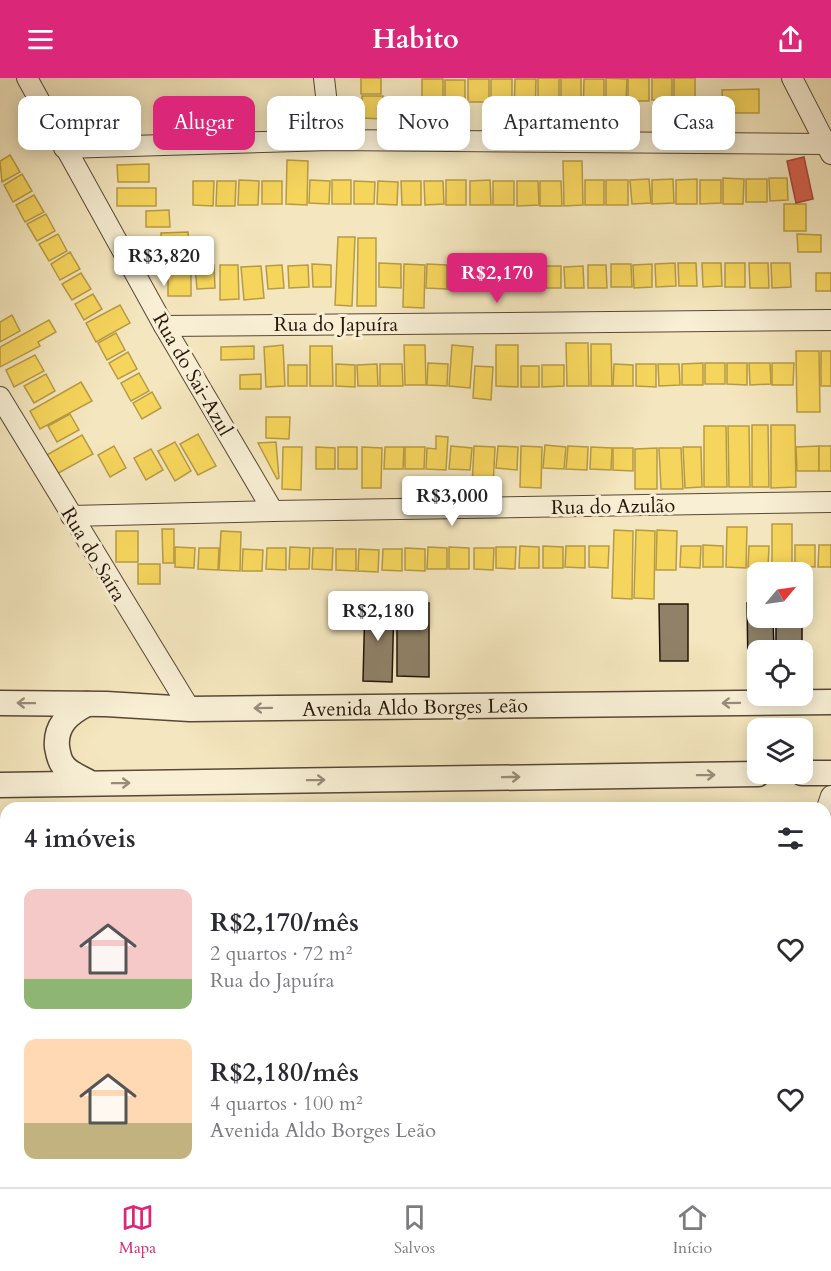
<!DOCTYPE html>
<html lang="pt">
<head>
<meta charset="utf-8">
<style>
  body { margin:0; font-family:Cardo,serif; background:#f7f7f7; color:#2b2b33; height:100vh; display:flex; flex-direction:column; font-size:22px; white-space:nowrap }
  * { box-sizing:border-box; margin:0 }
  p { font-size:20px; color:#7c7c81 }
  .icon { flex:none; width:33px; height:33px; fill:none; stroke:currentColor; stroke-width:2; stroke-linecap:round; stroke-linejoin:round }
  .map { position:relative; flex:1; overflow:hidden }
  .side { position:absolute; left:0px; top:724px; width:831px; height:386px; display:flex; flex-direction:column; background:#fff; border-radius:18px 18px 0 0; box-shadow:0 3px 15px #0003 }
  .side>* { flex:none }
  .banner { position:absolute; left:18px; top:18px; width:795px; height:54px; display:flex; gap:12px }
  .needle { width:39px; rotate:61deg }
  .controls { position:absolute; left:747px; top:484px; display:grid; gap:12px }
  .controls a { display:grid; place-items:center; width:66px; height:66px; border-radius:12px; background:#fff; box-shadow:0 3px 15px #0003; font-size:30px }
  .price { position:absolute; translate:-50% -51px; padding:0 14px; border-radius:6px; background:#fff; color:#222; font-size:20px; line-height:39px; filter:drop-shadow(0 2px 3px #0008) }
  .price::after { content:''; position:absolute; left:50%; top:36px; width:18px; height:14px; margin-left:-9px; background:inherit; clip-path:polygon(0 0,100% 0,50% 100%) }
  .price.on { background:#db2777; color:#fff }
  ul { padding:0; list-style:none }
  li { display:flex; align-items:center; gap:18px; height:150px; padding:0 24px }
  li span { display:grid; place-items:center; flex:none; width:168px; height:120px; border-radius:12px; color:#555 }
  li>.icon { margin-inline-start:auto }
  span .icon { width:72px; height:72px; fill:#fffc; stroke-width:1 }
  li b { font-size:26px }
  h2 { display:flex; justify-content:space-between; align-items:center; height:72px; padding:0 24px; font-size:26px }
  .chip { padding:0 21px; border-radius:12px; background:#fff; box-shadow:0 3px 15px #0003; font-size:21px; line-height:54px }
  .chip.on { background:#db2777; color:#fff }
  header { display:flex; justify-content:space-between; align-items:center; height:78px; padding:0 24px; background:#db2777; color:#fff; font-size:27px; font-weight:700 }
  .dock { display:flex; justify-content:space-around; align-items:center; height:84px; border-top:2px solid #e1e1e2; background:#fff; font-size:16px; color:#7c7c81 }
  .dock a { display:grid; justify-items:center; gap:3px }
  .dock .on { color:#db2777 }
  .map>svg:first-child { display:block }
  .homes { fill:#f6d55c; stroke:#b79b43; stroke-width:1.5 }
  .shops { fill:#d6604d; stroke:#a14939; stroke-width:1.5 }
  .building { fill:#908168; stroke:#24140a; stroke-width:1.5 }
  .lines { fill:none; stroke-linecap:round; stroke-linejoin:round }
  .minor-casing { stroke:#584837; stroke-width:22 }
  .tertiary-casing { stroke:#584837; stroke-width:27 }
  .minor { stroke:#f8efd5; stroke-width:20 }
  .tertiary { stroke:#f8efd5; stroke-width:24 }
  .oneway { stroke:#998c7a }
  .labels { text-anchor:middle; stroke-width:6; stroke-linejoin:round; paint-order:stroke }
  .street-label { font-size:20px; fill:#24140a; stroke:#f8efd5 }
</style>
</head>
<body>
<header><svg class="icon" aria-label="menu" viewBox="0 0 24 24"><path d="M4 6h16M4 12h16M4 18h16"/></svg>Habito<svg class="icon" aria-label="share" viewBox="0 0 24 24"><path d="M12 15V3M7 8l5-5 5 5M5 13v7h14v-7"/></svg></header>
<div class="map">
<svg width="831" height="1109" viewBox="0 0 831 1109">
  <rect width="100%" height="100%" fill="#f4e6be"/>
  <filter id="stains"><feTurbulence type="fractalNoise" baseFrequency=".00333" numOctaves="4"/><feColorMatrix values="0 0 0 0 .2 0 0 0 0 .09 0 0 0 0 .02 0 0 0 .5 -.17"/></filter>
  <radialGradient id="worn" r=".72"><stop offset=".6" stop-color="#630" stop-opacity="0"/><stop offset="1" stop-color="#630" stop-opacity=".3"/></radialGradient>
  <g class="homes">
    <rect x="361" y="0" width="20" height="16"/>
    <rect x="538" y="0" width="21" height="24"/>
    <rect x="561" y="0" width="20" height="23"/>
    <path d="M606,0L627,1L626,24L606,23Z"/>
    <rect x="628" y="0" width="21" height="23"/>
    <rect x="652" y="0" width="20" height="22"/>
    <rect x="674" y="0" width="21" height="22"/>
    <rect x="422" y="1" width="21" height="23"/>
    <rect x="468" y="1" width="21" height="23"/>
    <rect x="491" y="1" width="21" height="23"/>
    <path d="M515,1H536L535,42L514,41Z"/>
    <path d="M584,1H604V41H583Z"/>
    <path d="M445,2H465V25L445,24Z"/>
    <path d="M759,11V35H723L722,12Z"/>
    <path d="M362,18H383V41L362,40Z"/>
    <path d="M10,77L20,94L2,104L0,83Z"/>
    <path d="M287,82L308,83L307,127L286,126Z"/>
    <path d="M563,83H582L583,127L564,128Z"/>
    <path d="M149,86V104H118L117,87Z"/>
    <path d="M22,96L32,113L13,124L4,107Z"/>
    <path d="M723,100L744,101L743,126H723Z"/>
    <path d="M769,100H787L788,122L770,123Z"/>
    <path d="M649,101L651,125L632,126L630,102Z"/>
    <path d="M673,101L674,125L652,126V102Z"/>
    <path d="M697,101V126H676V102Z"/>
    <rect x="746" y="101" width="21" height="23"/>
    <path d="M239,102L259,103L258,127H238Z"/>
    <path d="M310,102L330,103L329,126L309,125Z"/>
    <rect x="332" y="102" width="19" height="24"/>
    <rect x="446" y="102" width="20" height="25"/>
    <path d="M490,102L491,127H470V103Z"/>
    <rect x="585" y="102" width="19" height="25"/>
    <rect x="606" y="102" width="22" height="25"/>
    <path d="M700,102H721V125L700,126Z"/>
    <path d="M193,103H214L213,128L193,127Z"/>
    <path d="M217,103H236L235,128H216Z"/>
    <rect x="262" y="103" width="20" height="23"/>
    <path d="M354,103L375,104L374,126H354Z"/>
    <path d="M378,103L398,104L397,127L377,126Z"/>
    <path d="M401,103H421V127H402Z"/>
    <path d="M424,103H443L444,126L425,127Z"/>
    <rect x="493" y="103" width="21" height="24"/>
    <path d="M517,103H538L539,127L517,128Z"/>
    <path d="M540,103H561L562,128H540Z"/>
    <rect x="117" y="110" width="39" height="18"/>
    <path d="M34,117L44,134L25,144L16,127Z"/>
    <rect x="784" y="126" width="22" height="27"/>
    <path d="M169,132L170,149H146V133Z"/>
    <path d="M46,136L55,153L37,163L27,146Z"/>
    <path d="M188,154L189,172L162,173L161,155Z"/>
    <path d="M58,156L67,173L49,183L39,166Z"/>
    <path d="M797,156L821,157V174H798Z"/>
    <path d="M338,159H355L352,228L335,227Z"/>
    <path d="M358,160H376V228H357Z"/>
    <path d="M70,174L80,191L60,202L51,186Z"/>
    <rect x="168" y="185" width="23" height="33"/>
    <path d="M379,185L401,186V210L379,209Z"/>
    <path d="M675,185L676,208L656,209L655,186Z"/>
    <path d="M678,185H696L697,208H679Z"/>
    <path d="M702,185H721L722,208L703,209Z"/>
    <rect x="725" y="185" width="20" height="24"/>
    <path d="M749,185H768L769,210H750Z"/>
    <path d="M771,185H790L791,209L772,210Z"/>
    <path d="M312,186L331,187V209H313Z"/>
    <path d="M404,186L425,187L424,230L403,229Z"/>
    <path d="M427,186L447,187V211L426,210Z"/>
    <path d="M449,186L469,188L468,212L448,211Z"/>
    <path d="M611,186H631L632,209H611Z"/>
    <path d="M652,186V209L634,210L633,187Z"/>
    <path d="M214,187L215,210L197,211L195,188Z"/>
    <path d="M220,187H238L239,221L220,222Z"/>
    <path d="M282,187L284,210L268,211L266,188Z"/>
    <path d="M308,187L309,209L289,210L288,188Z"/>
    <path d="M495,187H514L513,211H494Z"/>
    <path d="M588,187H606L607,210H588Z"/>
    <path d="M261,188L264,220L244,222L241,189Z"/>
    <path d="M472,188H491V212L472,211Z"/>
    <path d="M542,188H561V210H541Z"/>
    <path d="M583,188L584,210H565L564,189Z"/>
    <path d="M518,189L537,190L536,213L516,211Z"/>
    <path d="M81,195L91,211L72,222L62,206Z"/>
    <rect x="816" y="195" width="15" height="18"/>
    <path d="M93,216L102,231L84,242L75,226Z"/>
    <path d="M120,227L130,245L96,264L86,245Z"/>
    <path d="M12,237L20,253L0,264V244Z"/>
    <path d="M49,242L56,254L38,264L40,268L0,289V269Z"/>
    <path d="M116,255L125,272L107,282L98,265Z"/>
    <path d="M566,265H588L589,308H567Z"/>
    <path d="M591,266H611L612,308H591Z"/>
    <path d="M283,267L285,308L266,309L264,269Z"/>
    <path d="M404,267H425L426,307H405Z"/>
    <path d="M452,267L473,269L470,310L449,308Z"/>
    <path d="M496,267H518V309L496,308Z"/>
    <path d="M254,268V281L221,282V269Z"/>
    <path d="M310,268H332L333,308H310Z"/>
    <path d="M796,273H819L820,334H797Z"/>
    <rect x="821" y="273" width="10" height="35"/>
    <path d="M128,274L137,291L118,301L109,285Z"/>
    <path d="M35,277L44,293L14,309L6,292Z"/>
    <path d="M428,285L448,286L447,308L427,307Z"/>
    <path d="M703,285V307H682V286Z"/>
    <rect x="705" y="285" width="20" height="21"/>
    <path d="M727,285H747V307L727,306Z"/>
    <path d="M749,285H770L771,306L750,307Z"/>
    <path d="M772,285H794L793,307H772Z"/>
    <path d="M336,286L355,287V309L336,308Z"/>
    <path d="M377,286L378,308H358L357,287Z"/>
    <path d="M380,286H402L403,308H380Z"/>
    <path d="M614,286L633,287V308H613Z"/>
    <path d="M636,286H656V309L636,308Z"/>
    <path d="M658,286H679L680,307L659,308Z"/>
    <rect x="288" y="287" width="19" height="21"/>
    <path d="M542,287H564V308L542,309Z"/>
    <path d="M475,288L493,289L491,322L473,320Z"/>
    <rect x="521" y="288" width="18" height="21"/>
    <path d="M139,295L149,313L131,323L121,305Z"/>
    <path d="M46,296L55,313L34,325L24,308Z"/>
    <path d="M261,296V311H240V297Z"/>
    <path d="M81,304L92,323L40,351L30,333Z"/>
    <path d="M152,314L161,330L142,341L133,325Z"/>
    <path d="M70,336L79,352L57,364L48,348Z"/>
    <path d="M266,339H290L289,361L266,360Z"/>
    <path d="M752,347H768L769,409H752Z"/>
    <path d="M771,347H795L796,409L771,410Z"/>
    <path d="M704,348H726L727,409H704Z"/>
    <path d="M728,348H749L750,409H729Z"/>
    <path d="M198,356L216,388L198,397L180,366Z"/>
    <path d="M82,357L93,376L55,397L45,378Z"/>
    <path d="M436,358L448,359L446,392L426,391L427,370L436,371Z"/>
    <path d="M175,364L191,393L175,403L158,373Z"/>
    <path d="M276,364L279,400L277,401L258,365Z"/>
    <path d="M545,367L566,369L564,391L543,390Z"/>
    <path d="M114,368L126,390L110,399L98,377Z"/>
    <path d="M451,368L472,370L470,392L449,391Z"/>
    <path d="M474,368L495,369L493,410L472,409Z"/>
    <path d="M498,368L518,369L517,392L496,390Z"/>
    <path d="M521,368L542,369L541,410L520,409Z"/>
    <path d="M568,368L588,369L587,392L566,391Z"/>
    <path d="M819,368V393H797L796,369Z"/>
    <rect x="819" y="368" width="12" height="25"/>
    <path d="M283,369H302L301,412L282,411Z"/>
    <path d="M316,369L335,370V391H316Z"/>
    <rect x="338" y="369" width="19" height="22"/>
    <path d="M362,369L382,370L381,410H362Z"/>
    <path d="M385,369H404L403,391H384Z"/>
    <path d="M405,369H425L424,391H405Z"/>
    <path d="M591,369L612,370L611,392L590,391Z"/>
    <path d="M683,369H701L702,409L685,410Z"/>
    <path d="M613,370H633V393L613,392Z"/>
    <path d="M657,370V411H635V371Z"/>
    <path d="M659,370H681L683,411H661Z"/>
    <path d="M151,371L163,392L146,402L134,380Z"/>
    <rect x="772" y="446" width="20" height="49"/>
    <path d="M727,449H747L746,490L726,489Z"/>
    <path d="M162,451H174V485H163Z"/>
    <path d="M614,452L633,453L632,521L612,520Z"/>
    <path d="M636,452L655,453L654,521L634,520Z"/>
    <path d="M657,452L677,453L676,492H656Z"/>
    <rect x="116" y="453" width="22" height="31"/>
    <path d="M221,453L241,454L240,493L219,492Z"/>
    <path d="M703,467L723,468V489H703Z"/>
    <path d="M795,467H815V489L795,488Z"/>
    <path d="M819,467H831V489H818Z"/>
    <path d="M520,468L539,469V490H519Z"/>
    <path d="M543,468L563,469V490H543Z"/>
    <path d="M566,468H585V490L565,489Z"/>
    <path d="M589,468H609L608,490L589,489Z"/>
    <path d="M681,468H701L700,490L680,489Z"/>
    <path d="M749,468H769L768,489H748Z"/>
    <path d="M175,469L195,470L194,490L175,489Z"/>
    <path d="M290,469L310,470L309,491H289Z"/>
    <path d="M428,469L447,470V491H427Z"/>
    <path d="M449,469L469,470V491H449Z"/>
    <path d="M496,469H516L515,491L496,490Z"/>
    <path d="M199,470H219L218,492L198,491Z"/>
    <path d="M267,470H286V492L266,491Z"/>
    <path d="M313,470H333L332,492L312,491Z"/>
    <path d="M405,470L425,471V493L405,492Z"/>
    <path d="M474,470H494L493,492L474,491Z"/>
    <path d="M243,471L263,472L262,493H242Z"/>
    <path d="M336,471H356V493L336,492Z"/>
    <path d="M359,471L379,472L378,494L358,493Z"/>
    <path d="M383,471H402V493L382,492Z"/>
    <rect x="138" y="486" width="22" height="20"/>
    <path d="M0,974H6V1007L0,1008Z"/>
  </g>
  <path class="shops" d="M804,79L813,121L796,125L787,83Z"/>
  <g class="building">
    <path d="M365,524L394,525L392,604L363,603Z"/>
    <path d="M397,525H429V599L397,598Z"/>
    <path d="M747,525H758V540H773L774,573H758V590H748Z"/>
    <path d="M659,526H688V583H660Z"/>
    <rect x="776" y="540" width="26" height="33"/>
  </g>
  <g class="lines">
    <defs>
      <g id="minor">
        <path d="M27,0L164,248L273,433"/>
        <path d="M324,0L331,62"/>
        <path d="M792,0L831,76"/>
        <path d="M64,70L331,62L826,66"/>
        <path d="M164,248L831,242"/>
        <path d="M0,319L190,631"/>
        <path d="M71,438L273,433L831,424"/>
        <path d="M825,736L831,718"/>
        <path d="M0,1023H6"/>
        <path d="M698,1109L700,1104"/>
      </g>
      <g id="tertiary">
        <path d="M0,625L106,626L190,631L831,624"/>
        <path d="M87,626C69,635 55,647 57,669C58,675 59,682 63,687C68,695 82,700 90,705"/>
        <path d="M802,695H831"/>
        <path d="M0,707L758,696"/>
      </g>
    </defs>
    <use href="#minor" class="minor-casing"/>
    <use href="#tertiary" class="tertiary-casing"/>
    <use href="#minor" class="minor"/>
    <use href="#tertiary" class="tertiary"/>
  </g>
  <defs><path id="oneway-shaft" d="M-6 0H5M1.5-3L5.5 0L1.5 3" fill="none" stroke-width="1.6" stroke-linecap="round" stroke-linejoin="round" transform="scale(1.5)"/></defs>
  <g class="oneway">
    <use href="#oneway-shaft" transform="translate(26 625) rotate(-179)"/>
    <use href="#oneway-shaft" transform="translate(731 625) rotate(179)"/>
    <use href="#oneway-shaft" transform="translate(263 630) rotate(179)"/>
    <use href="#oneway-shaft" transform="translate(706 697) rotate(-1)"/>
    <use href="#oneway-shaft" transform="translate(511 699) rotate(-1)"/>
    <use href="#oneway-shaft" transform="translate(316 702) rotate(-1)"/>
    <use href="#oneway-shaft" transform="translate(121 705) rotate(-1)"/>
  </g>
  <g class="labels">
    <g class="street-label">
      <text x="336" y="253">Rua do Japuíra</text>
      <text transform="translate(193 296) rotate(60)" y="7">Rua do Sai-Azul</text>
      <text transform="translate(613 428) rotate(-1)" y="7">Rua do Azulão</text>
      <text transform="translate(94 476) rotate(59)" y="7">Rua do Saíra</text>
      <text transform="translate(415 629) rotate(-1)" y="7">Avenida Aldo Borges Leão</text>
    </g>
  </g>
  <rect width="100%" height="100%" filter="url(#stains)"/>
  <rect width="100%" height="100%" fill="url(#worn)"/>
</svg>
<div class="controls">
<a><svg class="needle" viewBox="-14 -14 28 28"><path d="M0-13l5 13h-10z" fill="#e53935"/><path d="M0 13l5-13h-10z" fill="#7c7c81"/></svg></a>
<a><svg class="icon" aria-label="locate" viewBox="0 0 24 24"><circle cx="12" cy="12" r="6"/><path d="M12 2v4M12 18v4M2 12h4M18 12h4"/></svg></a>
<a><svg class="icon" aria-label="layers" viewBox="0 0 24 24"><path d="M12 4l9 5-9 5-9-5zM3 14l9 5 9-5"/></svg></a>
</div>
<b class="price" style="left:164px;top:209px">R$3,820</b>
<b class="price on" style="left:497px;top:226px">R$2,170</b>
<b class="price" style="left:452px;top:449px">R$3,000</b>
<b class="price" style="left:378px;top:564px">R$2,180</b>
<div class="banner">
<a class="chip">Comprar</a>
<a class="chip on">Alugar</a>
<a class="chip">Filtros</a>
<a class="chip">Novo</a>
<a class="chip">Apartamento</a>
<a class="chip">Casa</a>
</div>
<section class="side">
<h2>4 imóveis<svg class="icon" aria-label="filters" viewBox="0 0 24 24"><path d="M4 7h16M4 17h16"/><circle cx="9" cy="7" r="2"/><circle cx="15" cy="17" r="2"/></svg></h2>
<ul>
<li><span style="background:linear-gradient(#f6c9c9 75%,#8fb573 0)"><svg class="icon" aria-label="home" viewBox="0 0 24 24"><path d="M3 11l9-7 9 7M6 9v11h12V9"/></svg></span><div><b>R$2,170/mês</b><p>2 quartos · 72 m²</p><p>Rua do Japuíra</p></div><svg class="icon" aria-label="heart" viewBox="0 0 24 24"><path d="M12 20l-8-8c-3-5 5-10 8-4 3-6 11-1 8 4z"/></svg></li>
<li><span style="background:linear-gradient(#ffd9b3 70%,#c2b280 0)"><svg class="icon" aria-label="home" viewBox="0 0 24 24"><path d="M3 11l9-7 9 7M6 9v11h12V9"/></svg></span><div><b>R$2,180/mês</b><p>4 quartos · 100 m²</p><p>Avenida Aldo Borges Leão</p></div><svg class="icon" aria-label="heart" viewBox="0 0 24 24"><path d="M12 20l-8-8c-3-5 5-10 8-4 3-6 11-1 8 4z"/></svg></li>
</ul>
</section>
</div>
<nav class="dock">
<a class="on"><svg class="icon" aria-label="map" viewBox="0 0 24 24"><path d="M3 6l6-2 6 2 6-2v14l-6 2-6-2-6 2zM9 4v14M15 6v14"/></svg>Mapa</a>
<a><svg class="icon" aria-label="saved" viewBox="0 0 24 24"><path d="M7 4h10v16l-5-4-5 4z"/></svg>Salvos</a>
<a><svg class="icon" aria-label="home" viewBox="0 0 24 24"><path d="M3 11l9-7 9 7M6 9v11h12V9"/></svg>Início</a>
</nav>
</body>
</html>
